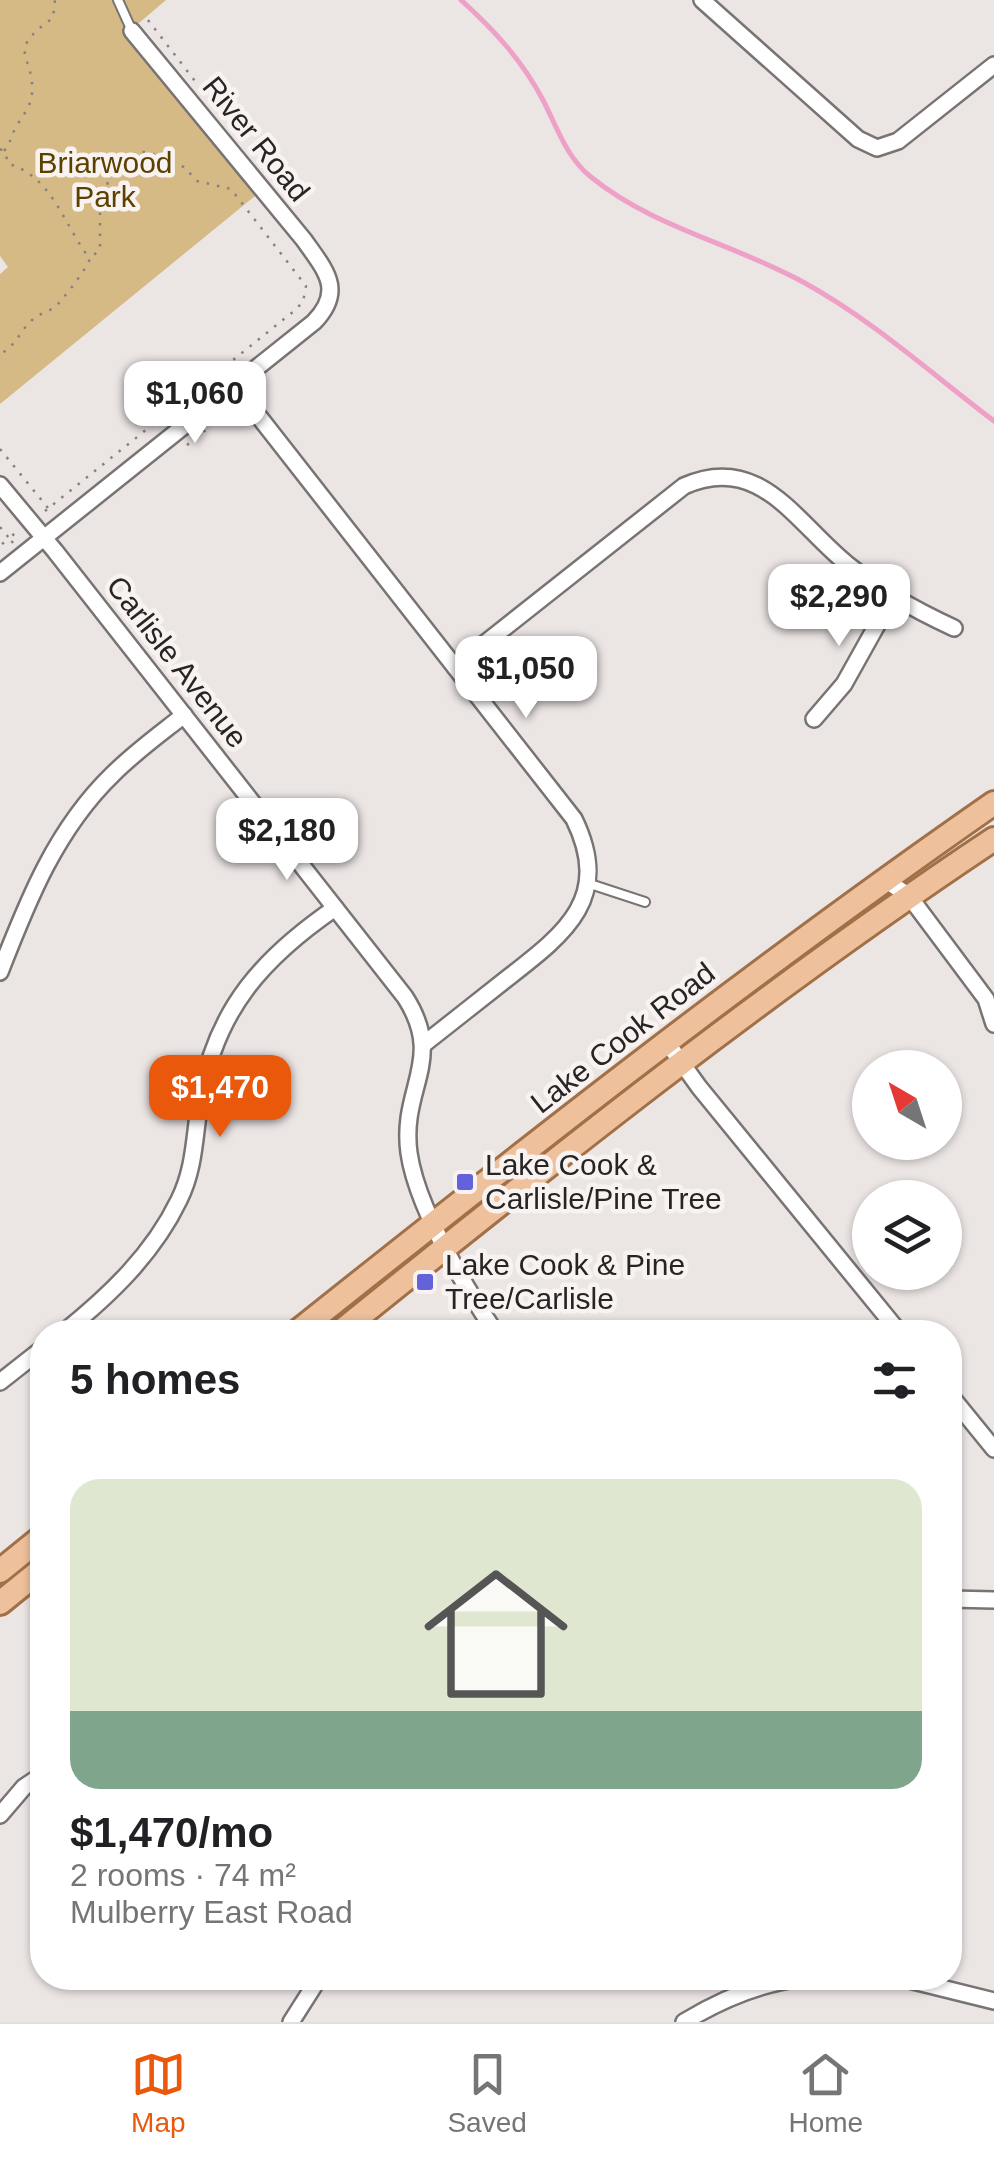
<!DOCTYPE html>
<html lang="en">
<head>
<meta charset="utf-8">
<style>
  body { margin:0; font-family:Helvetica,sans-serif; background:#f6f6f6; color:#202124; height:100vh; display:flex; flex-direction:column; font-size:38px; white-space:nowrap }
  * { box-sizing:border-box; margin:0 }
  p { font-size:32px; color:#757577 }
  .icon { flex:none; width:55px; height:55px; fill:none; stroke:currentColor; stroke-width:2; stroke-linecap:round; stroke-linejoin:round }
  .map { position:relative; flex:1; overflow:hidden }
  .panel { position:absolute; left:30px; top:1320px; width:932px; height:670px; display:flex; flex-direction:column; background:#fff; border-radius:40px; box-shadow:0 2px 8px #0004 }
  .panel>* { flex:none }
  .needle { width:65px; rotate:321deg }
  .fabs { position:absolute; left:852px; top:1050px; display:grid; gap:20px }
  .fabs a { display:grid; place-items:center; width:110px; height:110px; border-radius:50%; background:#fff; box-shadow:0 2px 8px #0004; font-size:50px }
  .price { position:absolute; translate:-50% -85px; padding:0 22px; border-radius:20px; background:#fff; color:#222; font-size:32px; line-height:65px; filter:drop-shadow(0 2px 5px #0008) }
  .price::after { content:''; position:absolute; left:50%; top:60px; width:30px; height:22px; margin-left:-15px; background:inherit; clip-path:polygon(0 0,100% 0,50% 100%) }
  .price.on { background:#ea580c; color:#fff }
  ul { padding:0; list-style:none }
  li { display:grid; align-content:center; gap:20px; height:530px; padding:0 40px }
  li span { display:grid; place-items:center; height:310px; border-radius:30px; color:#555 }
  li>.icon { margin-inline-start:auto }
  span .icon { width:180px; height:180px; fill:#fffc; stroke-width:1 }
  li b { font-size:42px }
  h2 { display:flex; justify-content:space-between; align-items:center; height:120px; padding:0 40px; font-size:42px }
  .tabs { display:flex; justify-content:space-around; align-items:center; height:140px; border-top:2px solid #e0e0e0; background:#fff; font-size:28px; color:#757577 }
  .tabs a { display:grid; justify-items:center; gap:5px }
  .tabs .on { color:#ea580c }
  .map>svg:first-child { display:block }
  .green { fill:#d6ba85 }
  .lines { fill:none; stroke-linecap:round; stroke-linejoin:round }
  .stream { stroke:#efa0c6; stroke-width:5 }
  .service-casing { stroke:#797473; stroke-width:12 }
  .minor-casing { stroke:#797473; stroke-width:20 }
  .primary-casing { stroke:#a17047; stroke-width:28 }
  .path { stroke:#868281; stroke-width:2.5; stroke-dasharray:2.5 8; stroke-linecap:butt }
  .service { stroke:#fff; stroke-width:8 }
  .minor { stroke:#fff; stroke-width:15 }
  .primary { stroke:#eec19c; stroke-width:22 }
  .poi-dot { fill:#6462db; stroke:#f8f3f1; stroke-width:4 }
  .labels { text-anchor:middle; stroke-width:9; stroke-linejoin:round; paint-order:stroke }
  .street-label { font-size:30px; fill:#272524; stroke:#f8f3f1 }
  .park-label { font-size:30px; fill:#5b4000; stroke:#f8f3f1 }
  .poi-label { font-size:30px; fill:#272524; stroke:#f8f3f1; text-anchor:start }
</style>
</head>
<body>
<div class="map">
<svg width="994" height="2022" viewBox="0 0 994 2022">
  <rect width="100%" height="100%" fill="#ebe5e4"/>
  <path class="green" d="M0,0H166L126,34L255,196L0,404V274L8,267L0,256Z"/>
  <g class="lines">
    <path class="stream" d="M461,0C494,30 522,60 543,100C557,127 566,157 591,177C652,227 734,244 803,282C871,319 932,374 994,421"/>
    <defs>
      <g id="service">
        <path d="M118,0L132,31"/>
        <path d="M587,883L645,902"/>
      </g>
      <g id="minor">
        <path d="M702,0L858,139L877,148L898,141L994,65"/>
        <path d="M235,386L574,819C612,897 567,932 509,977C481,999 452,1022 424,1044"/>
        <path d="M0,485L55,551L405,997C446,1061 400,1087 409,1153C417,1208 464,1285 495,1332"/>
        <path d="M0,573L314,322C345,290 325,270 304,240L132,31"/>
        <path d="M455,667L684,486C760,452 796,523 847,564C880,591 915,610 954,628"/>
        <path d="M814,719L844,684L892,598"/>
        <path d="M884,879L909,896L986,999L994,1024"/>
        <path d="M0,972C28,900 56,829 113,774C135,752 160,734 184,715"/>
        <path d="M666,1041L699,1087L899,1332"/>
        <path d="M64,1332C110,1295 153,1254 179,1200C196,1166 194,1132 201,1096C217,1008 264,957 335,908"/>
        <path d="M0,1382L42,1349"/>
        <path d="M950,1395L994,1449"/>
        <path d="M950,1599L994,1600"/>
        <path d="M0,1815L24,1787L42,1775"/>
        <path d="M901,1978L994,2001"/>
        <path d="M291,2022L319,1978"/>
        <path d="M684,2022C720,2000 761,1983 802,1978"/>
      </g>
      <g id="primary">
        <path d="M297,1332C525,1150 754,970 994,803"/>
        <path d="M340,1332C552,1161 767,990 994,839"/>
        <path d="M0,1571L42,1537"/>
        <path d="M0,1603L42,1569"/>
      </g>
    </defs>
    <use href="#service" class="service-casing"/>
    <use href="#minor" class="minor-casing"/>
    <use href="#primary" class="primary-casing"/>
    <g class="path">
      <path d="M148,20L205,94"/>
      <path d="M0,149L4,151L9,164C53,177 64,226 90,259C82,275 70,290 58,304C53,311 39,313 32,320C19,332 16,346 0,354"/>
      <path d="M4,151C11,143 10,138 15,129C21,117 31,108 32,93C35,54 3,53 53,18L55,0"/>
      <path d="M187,445L232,409"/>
      <path d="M0,449L52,513"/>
      <path d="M45,511L294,311L303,302L306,286L231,189L197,181L184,167L148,152H137L112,168L100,209V249L90,259"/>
      <path d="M0,527L9,538L0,546"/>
      <path d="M13,543L9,538L18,531"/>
    </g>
    <use href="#service" class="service"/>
    <use href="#minor" class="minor"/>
    <use href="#primary" class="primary"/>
  </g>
  <g class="poi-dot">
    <rect x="455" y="1172" width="20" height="20" rx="5"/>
    <rect x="415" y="1272" width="20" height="20" rx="5"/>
  </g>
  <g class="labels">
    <g class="street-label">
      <text transform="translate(256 139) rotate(51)" y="10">River Road</text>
      <text transform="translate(177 662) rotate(52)" y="10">Carlisle Avenue</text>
      <text transform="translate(623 1038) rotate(-38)" y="10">Lake Cook Road</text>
    </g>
    <g class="park-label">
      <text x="105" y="173">Briarwood<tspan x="105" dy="34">Park</tspan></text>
    </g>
    <g class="poi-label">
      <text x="485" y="1175">Lake Cook &amp;<tspan x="485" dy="34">Carlisle/Pine Tree</tspan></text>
      <text x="445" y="1275">Lake Cook &amp; Pine<tspan x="445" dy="34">Tree/Carlisle</tspan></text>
    </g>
  </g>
</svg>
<div class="fabs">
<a><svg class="needle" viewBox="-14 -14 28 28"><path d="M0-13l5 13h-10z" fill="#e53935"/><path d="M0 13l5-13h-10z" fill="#757577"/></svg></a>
<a><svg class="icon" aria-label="layers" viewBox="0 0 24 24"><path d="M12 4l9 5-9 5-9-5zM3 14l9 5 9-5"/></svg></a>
</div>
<b class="price" style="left:195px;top:446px">$1,060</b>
<b class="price" style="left:839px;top:649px">$2,290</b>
<b class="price" style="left:526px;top:721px">$1,050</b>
<b class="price" style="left:287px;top:883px">$2,180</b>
<b class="price on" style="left:220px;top:1140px">$1,470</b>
<section class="panel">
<h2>5 homes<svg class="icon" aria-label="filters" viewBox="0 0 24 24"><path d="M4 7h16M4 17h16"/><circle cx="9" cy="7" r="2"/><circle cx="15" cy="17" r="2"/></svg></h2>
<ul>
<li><span style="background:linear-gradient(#dfe7d0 75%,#7fa58c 0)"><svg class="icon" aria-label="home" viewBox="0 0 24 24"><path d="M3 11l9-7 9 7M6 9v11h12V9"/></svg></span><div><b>$1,470/mo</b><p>2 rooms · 74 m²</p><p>Mulberry East Road</p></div></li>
</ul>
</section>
</div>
<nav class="tabs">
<a class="on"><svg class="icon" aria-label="map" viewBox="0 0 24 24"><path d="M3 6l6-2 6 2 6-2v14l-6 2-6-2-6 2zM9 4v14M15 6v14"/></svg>Map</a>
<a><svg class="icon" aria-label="saved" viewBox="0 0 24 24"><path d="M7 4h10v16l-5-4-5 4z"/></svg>Saved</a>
<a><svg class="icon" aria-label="home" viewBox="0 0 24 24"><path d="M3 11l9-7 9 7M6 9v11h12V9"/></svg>Home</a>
</nav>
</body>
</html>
